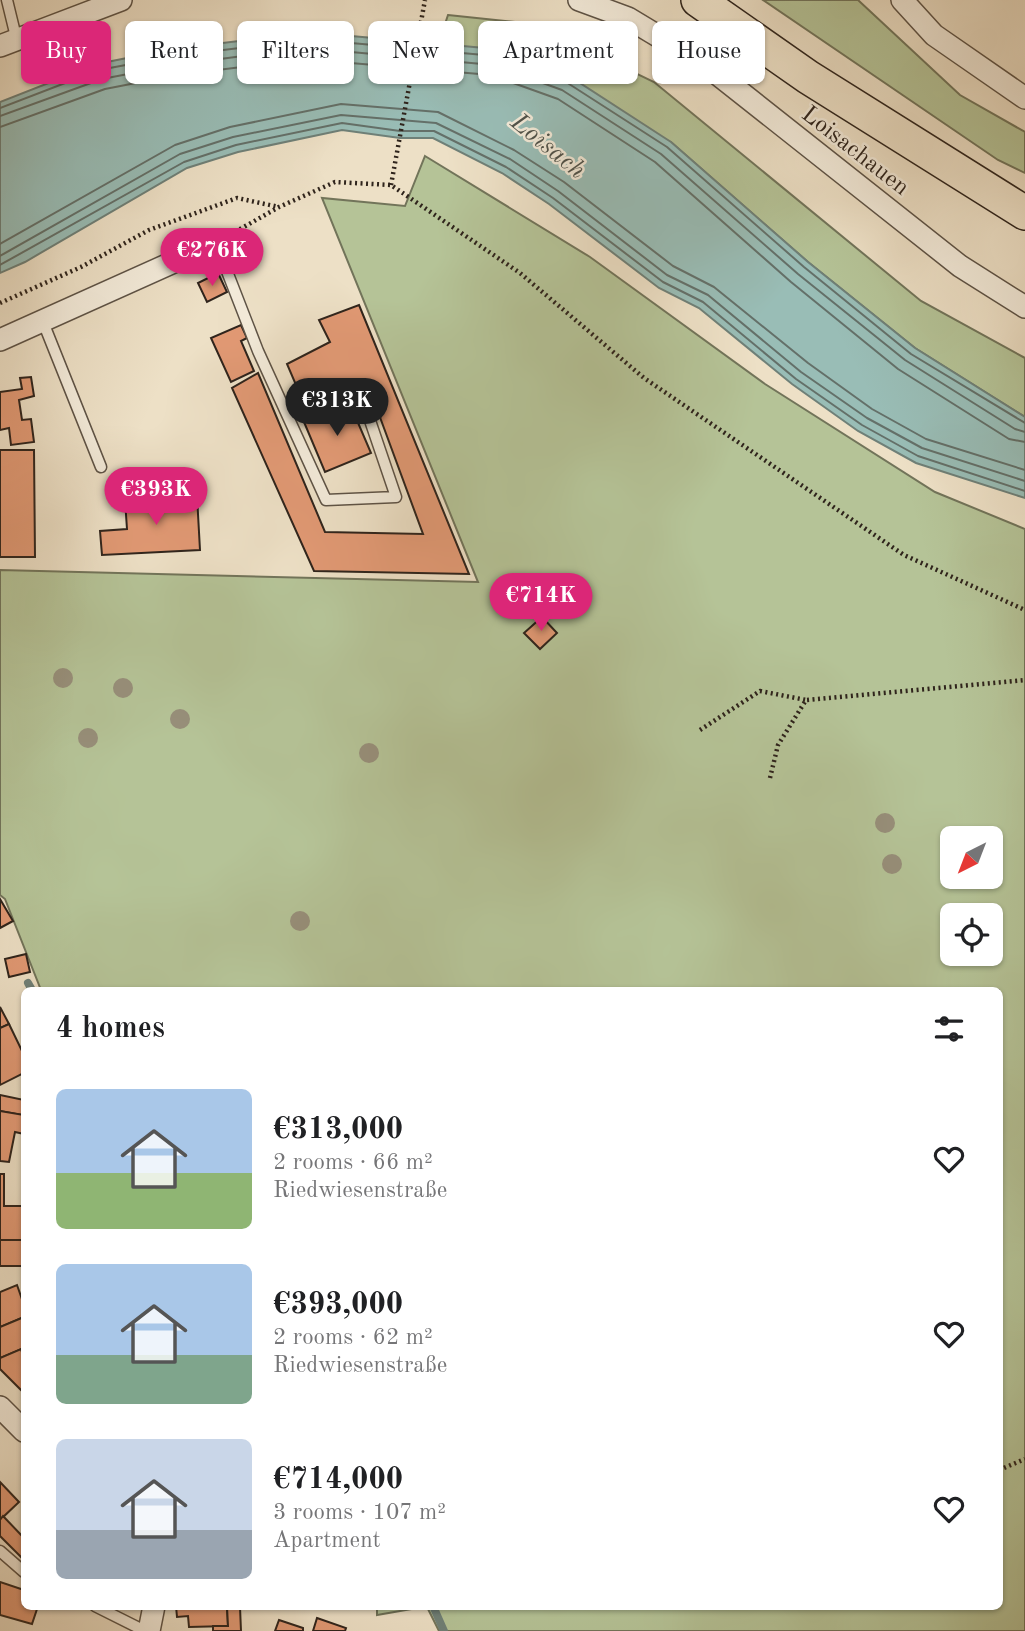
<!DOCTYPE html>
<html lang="en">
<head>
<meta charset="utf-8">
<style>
  body { margin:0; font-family:"Old Standard TT",serif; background:#f2f2f2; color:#202124; height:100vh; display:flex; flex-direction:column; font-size:26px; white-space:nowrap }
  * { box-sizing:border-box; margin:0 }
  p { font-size:23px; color:#757577 }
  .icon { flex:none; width:38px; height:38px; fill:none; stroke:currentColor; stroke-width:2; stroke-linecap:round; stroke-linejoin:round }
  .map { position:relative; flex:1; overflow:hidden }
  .drawer { position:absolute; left:21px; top:987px; width:982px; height:623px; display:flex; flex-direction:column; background:#fff; border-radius:10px; box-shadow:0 2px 5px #0004 }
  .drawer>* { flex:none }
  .top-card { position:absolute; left:21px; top:21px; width:984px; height:63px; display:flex; gap:14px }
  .needle { width:46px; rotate:222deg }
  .controls { position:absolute; left:940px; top:826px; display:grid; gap:14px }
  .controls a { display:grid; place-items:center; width:63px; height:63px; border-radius:10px; background:#fff; box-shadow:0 2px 5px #0004; font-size:35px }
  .price { position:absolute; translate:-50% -60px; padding:0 16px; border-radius:24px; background:#db2777; color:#fff; font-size:23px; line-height:46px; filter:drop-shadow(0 2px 4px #0008) }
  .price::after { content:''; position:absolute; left:50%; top:42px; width:21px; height:16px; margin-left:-10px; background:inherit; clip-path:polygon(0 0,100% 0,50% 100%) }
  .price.active { background:#222; color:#fff }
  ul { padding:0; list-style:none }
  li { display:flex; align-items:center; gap:21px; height:175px; padding:0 35px }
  li span { display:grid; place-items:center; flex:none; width:196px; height:140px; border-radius:10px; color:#555 }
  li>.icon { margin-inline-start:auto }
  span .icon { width:84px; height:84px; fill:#fffc; stroke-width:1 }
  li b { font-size:30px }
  h2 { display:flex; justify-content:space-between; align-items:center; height:84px; padding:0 35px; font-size:30px }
  .chip { padding:0 24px; border-radius:10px; background:#fff; box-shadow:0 2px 5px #0004; font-size:24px; line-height:63px }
  .chip.active { background:#db2777; color:#fff }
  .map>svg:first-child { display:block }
  .green { fill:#b5c397; stroke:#72745a; stroke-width:2; fill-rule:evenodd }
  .water { fill:#99bdb6; stroke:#6f8078; stroke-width:2 }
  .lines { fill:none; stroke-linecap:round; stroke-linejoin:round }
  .shore { stroke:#647069; stroke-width:2 }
  .stream { stroke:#6f8078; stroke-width:8 }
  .building { fill:#e19974; stroke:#2f241c; stroke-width:2 }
  .lane-casing { stroke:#5e5346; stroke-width:13 }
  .street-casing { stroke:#5e5346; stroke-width:24 }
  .primary-casing { stroke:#2f241c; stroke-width:36 }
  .path { stroke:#2f241c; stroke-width:4.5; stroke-dasharray:2 3.5; stroke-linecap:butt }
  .lane { stroke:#f3ebda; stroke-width:10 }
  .street { stroke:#f3ebda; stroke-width:21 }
  .primary { stroke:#ede0c6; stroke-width:33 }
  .tree { fill:#978f7a }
  .labels { text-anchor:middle; stroke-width:5; stroke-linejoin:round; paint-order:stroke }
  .street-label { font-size:24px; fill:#2f241c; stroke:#f3ebda }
  .water-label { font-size:26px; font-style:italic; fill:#4f524a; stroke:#f3ebda }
</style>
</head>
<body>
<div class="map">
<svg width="1025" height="1631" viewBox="0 0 1025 1631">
  <rect width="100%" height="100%" fill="#ede0c6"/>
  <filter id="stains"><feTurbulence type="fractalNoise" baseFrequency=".00286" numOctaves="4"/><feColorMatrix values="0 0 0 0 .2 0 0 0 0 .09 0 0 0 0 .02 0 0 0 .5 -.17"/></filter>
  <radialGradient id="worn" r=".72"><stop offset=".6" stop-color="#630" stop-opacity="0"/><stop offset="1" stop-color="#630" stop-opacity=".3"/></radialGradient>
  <g class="green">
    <path d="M763,0H858L960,95L1025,132V173L998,160Z"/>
    <path d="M448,15L534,24L654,82L921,301L1025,358V417L915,348L808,262L671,142L439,42Z"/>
    <path d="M425,156L590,257L765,384L935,492L1025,529V1631H439L427,1607L999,1606V990H41L5,899L0,895V570L478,582L322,198L405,206ZM952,838H990V877H952ZM952,915H990V954H952Z"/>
    <path d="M377,1607V1606L423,1607L377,1615Z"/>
  </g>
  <path class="water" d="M340,35L496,49L569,76L671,142L808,262L915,348L1025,417V498L916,463L858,431L792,384L699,308L659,288L549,204L502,173L433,138H400L342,130L238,152L187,168L25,262L0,273V102L97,64L172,49L265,38Z"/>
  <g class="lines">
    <g class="shore">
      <path d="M0,108L99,70L174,56L265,45L340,42L495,56L566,82L667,147L804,267L911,354L1025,423"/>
      <path d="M0,116L102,79L175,65L266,53L340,51L493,65L562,90L661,154L798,274L905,360L1015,429L1025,432"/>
      <path d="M0,127L105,89L177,75L267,64L339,62L491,75L558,99L655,162L791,282L898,369L1009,439L1025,442"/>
      <path d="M0,244L175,145L230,127L341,104L438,112L514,150L564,182L673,266L714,287L808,363L872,409L926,439L1025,470"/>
      <path d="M0,256L180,154L233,137L341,115L436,123L510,159L558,191L667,275L708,295L801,372L867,418L922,448L1025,481"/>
      <path d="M0,265L184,162L236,145L342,123L400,131H434L506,167L553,198L663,282L703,302L796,379L862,425L918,456L1025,491"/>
    </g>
    <g class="stream">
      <path d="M28,983L32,990"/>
      <path d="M433,1606L444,1631"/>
    </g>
  </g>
  <g class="building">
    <path d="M218,273L227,292L207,302L198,283Z"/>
    <path d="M359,305L469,574L314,571L232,388L258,373L325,532L423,534L367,382L305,406L287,364L330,342L319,320Z"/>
    <path d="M241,325L247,338L241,341L254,371L231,382L211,338Z"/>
    <path d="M31,377L34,396L19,400L22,420L31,419L34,442L11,445L9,428L0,430V392L22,389L20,378Z"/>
    <path d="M350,404L371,453L325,472L304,422Z"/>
    <path d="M0,450H34L35,557H0Z"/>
    <path d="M197,496L200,550L102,555L100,531L127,529L125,500Z"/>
    <path d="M542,617L557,633L540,649L524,633Z"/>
    <path d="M0,899L13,921L0,928Z"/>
    <path d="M26,954L30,972L9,977L5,959Z"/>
    <path d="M0,1007L9,1024L0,1028Z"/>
    <path d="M9,1024L24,1055V1073L0,1085V1028Z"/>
    <path d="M0,1095L24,1100L22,1115L0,1111Z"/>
    <path d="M0,1111L24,1115V1134L15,1132L9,1162L0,1161Z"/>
    <path d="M0,1174H4V1206H23V1240H0Z"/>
    <rect x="0" y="1240" width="23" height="26"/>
    <path d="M17,1285L24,1305V1317L0,1327V1292Z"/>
    <path d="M24,1317V1348L0,1358V1327Z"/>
    <path d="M21,1349L24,1359V1393L0,1369V1358Z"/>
    <path d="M0,1482L19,1502L0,1520Z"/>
    <path d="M3,1516L24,1538V1553L21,1557L0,1536V1520Z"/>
    <path d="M0,1582L24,1590V1606H38L32,1624L0,1615Z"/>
    <path d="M176,1606H227L228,1626L189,1627L188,1616L177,1617Z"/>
    <path d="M227,1607H240L241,1631H213V1626H228Z"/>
    <path d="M317,1618L346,1628L345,1631H313Z"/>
    <path d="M279,1620L303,1628V1631H275Z"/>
  </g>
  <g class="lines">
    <defs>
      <g id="lane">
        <path d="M7,0L17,41"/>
        <path d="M216,243L258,351L326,500L396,497L361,394L331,405"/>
        <path d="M43,322L101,467"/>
        <path d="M0,1551L24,1572"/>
        <path d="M95,1606L145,1631"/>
      </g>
      <g id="street">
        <path d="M579,0L628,18L706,65L960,266L1025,307"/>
        <path d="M902,0L934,35L1025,98"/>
        <path d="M0,46L121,0"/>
        <path d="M0,340L216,243"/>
        <path d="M0,1407L24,1431"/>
        <path d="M149,1631L154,1606"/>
      </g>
      <path id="primary" d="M698,0L808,77L1025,213"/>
    </defs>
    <use href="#lane" class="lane-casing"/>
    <use href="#street" class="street-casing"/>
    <use href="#primary" class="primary-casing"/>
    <g class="path">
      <path d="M391,185L425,0"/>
      <path d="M235,232L279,207L335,182L391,185L520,273L644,378L904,555L1025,610"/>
      <path d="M0,303L81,267L149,230L237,198L279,207"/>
      <path d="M700,730L760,691L806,700"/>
      <path d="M770,778L778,745L806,700L1025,680"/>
      <path d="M999,1470L1025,1459"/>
      <path d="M810,1607V1606"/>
    </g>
    <use href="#lane" class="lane"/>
    <use href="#street" class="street"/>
    <use href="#primary" class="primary"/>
  </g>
  <g class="tree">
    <circle cx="63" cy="678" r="10"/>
    <circle cx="123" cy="688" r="10"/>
    <circle cx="180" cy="719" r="10"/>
    <circle cx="88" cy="738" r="10"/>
    <circle cx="369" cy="753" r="10"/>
    <circle cx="885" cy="823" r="10"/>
    <circle cx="892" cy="864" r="10"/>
    <circle cx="300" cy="921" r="10"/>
  </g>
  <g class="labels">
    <g class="street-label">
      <text transform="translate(856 150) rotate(38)" y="8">Loisachauen</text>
    </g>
    <g class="water-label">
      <text transform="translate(549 145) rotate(39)" y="9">Loisach</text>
    </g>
  </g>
  <rect width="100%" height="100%" filter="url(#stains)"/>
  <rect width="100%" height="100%" fill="url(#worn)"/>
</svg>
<div class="controls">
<a><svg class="needle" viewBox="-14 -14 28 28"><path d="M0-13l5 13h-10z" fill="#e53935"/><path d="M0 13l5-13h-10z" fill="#757577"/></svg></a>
<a><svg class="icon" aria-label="locate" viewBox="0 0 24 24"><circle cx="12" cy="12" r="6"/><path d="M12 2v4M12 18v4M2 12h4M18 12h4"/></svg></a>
</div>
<b class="price" style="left:212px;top:288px">€276K</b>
<b class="price active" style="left:337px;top:438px">€313K</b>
<b class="price" style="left:156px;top:527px">€393K</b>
<b class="price" style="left:541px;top:633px">€714K</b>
<div class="top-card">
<a class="chip active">Buy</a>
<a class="chip">Rent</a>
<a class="chip">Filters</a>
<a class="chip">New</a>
<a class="chip">Apartment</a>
<a class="chip">House</a>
</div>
<section class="drawer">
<h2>4 homes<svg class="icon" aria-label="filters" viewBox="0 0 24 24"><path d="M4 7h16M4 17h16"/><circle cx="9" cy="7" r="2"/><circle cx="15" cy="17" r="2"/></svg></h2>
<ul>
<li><span style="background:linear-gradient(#a9c7e8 60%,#8fb573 0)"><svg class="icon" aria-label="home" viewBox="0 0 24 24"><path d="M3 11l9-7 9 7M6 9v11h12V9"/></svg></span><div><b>€313,000</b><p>2 rooms · 66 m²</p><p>Riedwiesenstraße</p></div><svg class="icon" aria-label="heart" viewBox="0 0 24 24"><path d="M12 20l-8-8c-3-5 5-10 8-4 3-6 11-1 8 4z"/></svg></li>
<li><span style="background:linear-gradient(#a9c7e8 65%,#7fa58c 0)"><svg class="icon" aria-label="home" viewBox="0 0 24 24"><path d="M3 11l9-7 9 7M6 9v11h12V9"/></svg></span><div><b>€393,000</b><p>2 rooms · 62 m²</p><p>Riedwiesenstraße</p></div><svg class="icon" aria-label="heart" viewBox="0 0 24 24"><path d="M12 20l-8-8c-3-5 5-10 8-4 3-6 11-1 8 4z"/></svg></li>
<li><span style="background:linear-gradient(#c9d6e8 65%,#9aa5b1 0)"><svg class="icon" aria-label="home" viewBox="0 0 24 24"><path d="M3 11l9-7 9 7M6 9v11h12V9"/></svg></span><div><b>€714,000</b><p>3 rooms · 107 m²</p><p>Apartment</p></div><svg class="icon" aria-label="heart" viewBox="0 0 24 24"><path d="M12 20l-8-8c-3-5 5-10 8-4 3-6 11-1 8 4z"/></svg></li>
</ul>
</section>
</div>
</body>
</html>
